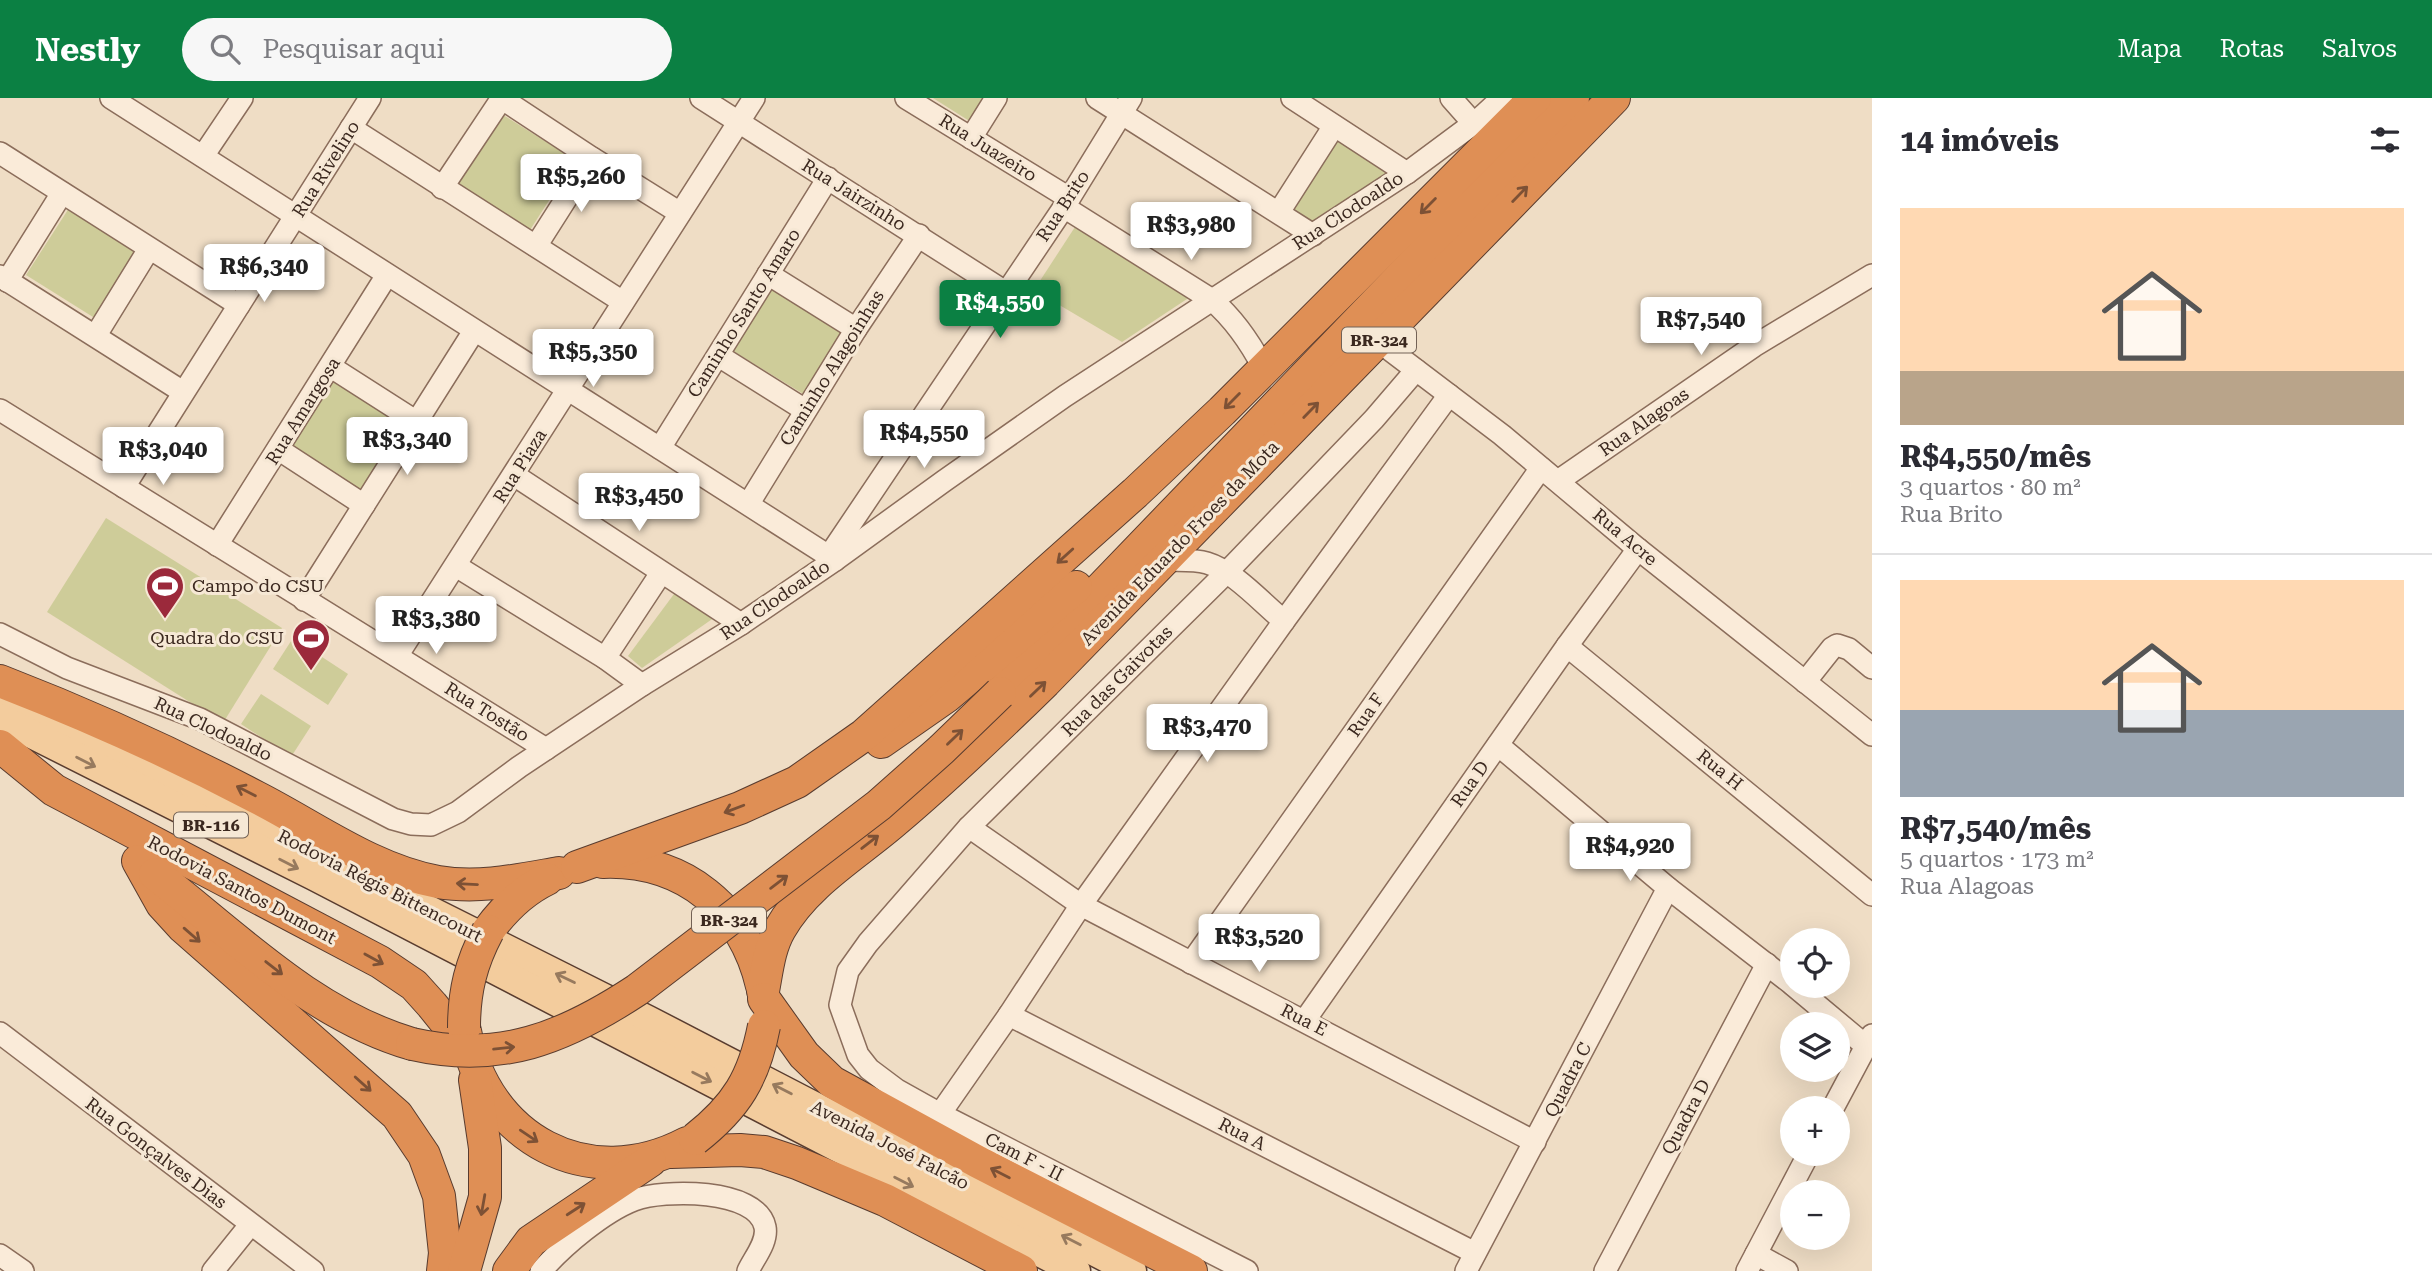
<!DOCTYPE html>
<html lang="pt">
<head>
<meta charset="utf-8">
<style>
  body { margin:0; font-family:"Roboto Serif",serif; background:#f7f7f7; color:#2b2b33; height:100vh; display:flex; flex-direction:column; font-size:26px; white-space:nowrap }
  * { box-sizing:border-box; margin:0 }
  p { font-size:23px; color:#7c7c81 }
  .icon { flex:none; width:38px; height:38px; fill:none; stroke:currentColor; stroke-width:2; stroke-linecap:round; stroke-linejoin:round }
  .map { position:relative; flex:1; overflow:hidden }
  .details { display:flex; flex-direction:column; background:#fff; width:560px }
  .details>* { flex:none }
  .fabs { position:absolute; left:1780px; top:830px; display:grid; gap:14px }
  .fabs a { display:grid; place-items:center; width:70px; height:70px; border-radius:50%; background:#fff; box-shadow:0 7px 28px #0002; font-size:35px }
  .price { position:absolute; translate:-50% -60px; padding:0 16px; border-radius:7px; background:#fff; color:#222; font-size:23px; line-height:46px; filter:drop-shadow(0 2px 4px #0008) }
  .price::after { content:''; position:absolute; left:50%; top:42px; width:21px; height:16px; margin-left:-10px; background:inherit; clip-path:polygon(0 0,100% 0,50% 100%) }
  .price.active { background:#0b8043; color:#fff }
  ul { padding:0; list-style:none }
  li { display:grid; align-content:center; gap:14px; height:371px; padding:0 28px }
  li+li { border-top:2px solid #e1e1e2 }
  li span { display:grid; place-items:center; height:217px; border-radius:0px; color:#555 }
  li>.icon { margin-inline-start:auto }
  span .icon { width:126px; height:126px; fill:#fffc; stroke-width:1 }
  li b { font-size:30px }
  h2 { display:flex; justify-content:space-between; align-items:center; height:84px; padding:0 28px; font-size:30px }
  header { display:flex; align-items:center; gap:42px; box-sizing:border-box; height:98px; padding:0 35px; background:#0b8043; color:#fff }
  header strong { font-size:33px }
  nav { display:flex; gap:38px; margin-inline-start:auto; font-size:24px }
  .search { width:490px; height:63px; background:#f7f7f7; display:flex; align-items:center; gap:18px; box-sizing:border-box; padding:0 24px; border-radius:38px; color:#7c7c81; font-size:26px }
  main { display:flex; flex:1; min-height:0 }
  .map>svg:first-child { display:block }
  .green { fill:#cecc99 }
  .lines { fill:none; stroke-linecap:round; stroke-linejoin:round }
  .minor-casing { stroke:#8b6d5b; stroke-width:24 }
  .major-casing { stroke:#593c2f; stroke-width:31 }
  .highway-casing { stroke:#593c2f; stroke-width:34 }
  .minor { stroke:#faebd9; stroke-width:21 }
  .major { stroke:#f3cc9d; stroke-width:28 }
  .highway { stroke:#df8f55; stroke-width:32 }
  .highway-bridge-casing { stroke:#593c2f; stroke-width:34; stroke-linecap:butt }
  .highway-bridge { stroke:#df8f55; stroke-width:32 }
  .oneway { stroke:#7d5135 }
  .oneway2 { stroke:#977a5e }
  .labels { text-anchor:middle; stroke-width:6; stroke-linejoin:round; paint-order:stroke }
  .shield { fill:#f6e8d5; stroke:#736256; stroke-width:2 }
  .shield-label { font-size:16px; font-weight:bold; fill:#3b281f }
  .street-label { font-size:18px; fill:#3b281f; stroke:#f6e8d5 }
  .poi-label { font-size:18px; fill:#3b281f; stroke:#f6e8d5; text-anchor:start }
</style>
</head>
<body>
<header>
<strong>Nestly</strong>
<div class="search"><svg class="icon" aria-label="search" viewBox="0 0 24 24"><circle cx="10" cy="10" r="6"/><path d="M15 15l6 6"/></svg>Pesquisar aqui</div>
<nav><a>Mapa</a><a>Rotas</a><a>Salvos</a></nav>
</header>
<main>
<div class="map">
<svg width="1872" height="1173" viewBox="0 0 1872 1173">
  <rect width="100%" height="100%" fill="#efddc5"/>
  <g class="green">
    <path d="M933,0H987L971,24Z"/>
    <path d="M500,15L575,62L530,132L456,86Z"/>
    <path d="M1336,37L1395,72L1311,128L1285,111Z"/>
    <path d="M71,107L145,153L101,224L26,177Z"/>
    <path d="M1075,129L1190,199L1122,244L1034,192Z"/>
    <path d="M773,190L849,237L810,300L733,253Z"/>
    <path d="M335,281L410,327L365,398L291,351Z"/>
    <path d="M106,420L282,530L223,625L47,514Z"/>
    <path d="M677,492L718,517L642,570L628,558Z"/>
    <path d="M293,540L348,576L328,607L273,571Z"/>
    <path d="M261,596L311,628L291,659L241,626Z"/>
  </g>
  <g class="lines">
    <defs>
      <g id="minor">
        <path d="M111,0L835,462"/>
        <path d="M501,0L592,60L680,115"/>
        <path d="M701,0L1007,195"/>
        <path d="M906,0L1069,100"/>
        <path d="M1097,0L1313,137"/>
        <path d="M1292,0L1407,75"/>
        <path d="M1451,0L1474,26"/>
        <path d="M351,30L623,204"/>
        <path d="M971,40L996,0"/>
        <path d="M0,55L239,207"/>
        <path d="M203,58L242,0"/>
        <path d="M442,90L502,0"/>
        <path d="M1064,109L1212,202C1235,222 1250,244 1264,271"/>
        <path d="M1279,114L1334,28"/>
        <path d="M536,148L592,60"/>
        <path d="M768,176L856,231"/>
        <path d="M0,178L183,294"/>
        <path d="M7,183L62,95"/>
        <path d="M96,237L149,151"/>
        <path d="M1378,243L1502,337L1638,451L1872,637"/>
        <path d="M719,258L805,312"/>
        <path d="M331,269L417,324"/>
        <path d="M0,312L546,651"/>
        <path d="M660,350L828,80"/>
        <path d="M278,351L364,407"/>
        <path d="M514,377L741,526"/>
        <path d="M1558,383L1754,248L1872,177"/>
        <path d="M124,389L370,0"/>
        <path d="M749,405L856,231L919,137"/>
        <path d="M217,447L387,177"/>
        <path d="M829,458L1064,109L1131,0"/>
        <path d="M1162,462C1177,463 1193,461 1207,465C1234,473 1262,505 1284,523"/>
        <path d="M456,468L605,560L642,587"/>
        <path d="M304,502L474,233"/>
        <path d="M0,536L67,570L200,621L393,721L411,726L431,727L458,714L519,669L642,587L741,526L835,462L944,383L1065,298L1407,75L1477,23L1502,0"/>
        <path d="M1567,548L1872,797"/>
        <path d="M397,558L754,0"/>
        <path d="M605,560L661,475"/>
        <path d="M1805,584L1832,550L1837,547L1849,551L1872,570"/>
        <path d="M1498,647L1668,790L1792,886"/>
        <path d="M969,729L1081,807L1535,1044"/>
        <path d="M1191,865L1541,370"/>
        <path d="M1793,887L1866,948"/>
        <path d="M1009,917L1475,1155"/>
        <path d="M1305,922L1567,548L1638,451"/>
        <path d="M0,935L313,1173"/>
        <path d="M1833,1010L1872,937"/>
        <path d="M940,1016L1009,917L1081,807L1284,523L1449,297"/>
        <path d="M1756,1156L1787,1173"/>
        <path d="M0,1157L23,1173"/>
        <path d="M213,1173L250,1127"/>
        <path d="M541,1173C563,1148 603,1114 634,1102C663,1091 757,1090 765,1129C768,1144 754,1160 748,1173"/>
        <path d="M1247,1173L940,1016L897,992L869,971L858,957L840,907L848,873L868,845L969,729L1227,474L1374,321L1416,272"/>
        <path d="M1466,1173L1668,790"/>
        <path d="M1605,1173L1767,866"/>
        <path d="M1747,1173L1809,1055"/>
      </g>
      <g id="major">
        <path d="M0,597L648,922L1132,1173"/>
        <path d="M0,620L314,778L1076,1173"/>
      </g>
      <g id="highway">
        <path d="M0,583C88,617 172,655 256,699C315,729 372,772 438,784C479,791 519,782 559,775"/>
        <path d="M1000,595L1573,0"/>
        <path d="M881,644L947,598L1076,489"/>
        <path d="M0,648L54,692L380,864L414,887L432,907L469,953"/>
        <path d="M138,763L162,806L183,829L397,1017L424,1057L439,1098L445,1155L443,1173"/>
        <path d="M603,764C684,761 744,811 762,888"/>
        <path d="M577,769L740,710L797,684L864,637L1135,395L1222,313L1535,0"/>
        <path d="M155,776C235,838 312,917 412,946"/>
        <path d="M488,833C504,811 522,793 547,781"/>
        <path d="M763,893C767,872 769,850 780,831C806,785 857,756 896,722C948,678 997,631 1045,584L1614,0"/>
        <path d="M764,901L804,957L832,984L978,1064L1191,1173"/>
        <path d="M465,933C485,1041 588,1097 687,1045"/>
        <path d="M671,1054L740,1052L764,1054L797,1065L885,1102L1021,1173"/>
        <path d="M464,1173L485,1099V1050L475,982"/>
        <path d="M509,1173L531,1143L650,1063"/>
      </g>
    </defs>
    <use href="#minor" class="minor-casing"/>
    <use href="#major" class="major-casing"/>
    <use href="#highway" class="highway-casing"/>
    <use href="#minor" class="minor"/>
    <use href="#major" class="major"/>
    <use href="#highway" class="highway"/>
    <defs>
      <g id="highway-bridge">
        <path d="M464,930C464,893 471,865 488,833"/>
        <path d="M412,946C500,966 564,940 637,892L879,707L941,652L1000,595"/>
        <path d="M695,1041C736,1009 754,980 764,928"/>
      </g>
    </defs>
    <use href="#highway-bridge" class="highway-bridge-casing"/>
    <use href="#highway-bridge" class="highway-bridge"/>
  </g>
  <defs><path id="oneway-shaft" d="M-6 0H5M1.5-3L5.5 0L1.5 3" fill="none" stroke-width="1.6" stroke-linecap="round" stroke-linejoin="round" transform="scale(1.75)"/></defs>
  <g class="oneway">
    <use href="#oneway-shaft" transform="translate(1520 96) rotate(-46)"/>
    <use href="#oneway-shaft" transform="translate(1428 108) rotate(135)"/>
    <use href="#oneway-shaft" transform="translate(1232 303) rotate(135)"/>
    <use href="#oneway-shaft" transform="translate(1311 312) rotate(-46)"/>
    <use href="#oneway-shaft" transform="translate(1065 458) rotate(138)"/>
    <use href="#oneway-shaft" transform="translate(1038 591) rotate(-44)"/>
    <use href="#oneway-shaft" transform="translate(955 639) rotate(-44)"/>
    <use href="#oneway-shaft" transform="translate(246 693) rotate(-153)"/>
    <use href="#oneway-shaft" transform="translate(734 711) rotate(159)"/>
    <use href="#oneway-shaft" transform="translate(870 744) rotate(-38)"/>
    <use href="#oneway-shaft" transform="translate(779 784) rotate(-37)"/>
    <use href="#oneway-shaft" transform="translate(467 786) rotate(-177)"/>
    <use href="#oneway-shaft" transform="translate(192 837) rotate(41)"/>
    <use href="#oneway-shaft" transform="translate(374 861) rotate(29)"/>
    <use href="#oneway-shaft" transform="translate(274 870) rotate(38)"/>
    <use href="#oneway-shaft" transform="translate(504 950) rotate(-6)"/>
    <use href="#oneway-shaft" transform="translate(363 986) rotate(42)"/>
    <use href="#oneway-shaft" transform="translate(529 1038) rotate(34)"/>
    <use href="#oneway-shaft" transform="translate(1000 1075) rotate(-153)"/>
    <use href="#oneway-shaft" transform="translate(483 1107) rotate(100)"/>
    <use href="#oneway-shaft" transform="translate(576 1111) rotate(-33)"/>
  </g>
  <g class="oneway2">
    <use href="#oneway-shaft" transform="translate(86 664) rotate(27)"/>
    <use href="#oneway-shaft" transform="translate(289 766) rotate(27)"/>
    <use href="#oneway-shaft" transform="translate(565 880) rotate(-154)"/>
    <use href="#oneway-shaft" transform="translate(702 979) rotate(27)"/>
    <use href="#oneway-shaft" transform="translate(782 991) rotate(-153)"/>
    <use href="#oneway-shaft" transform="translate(904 1084) rotate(27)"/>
    <use href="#oneway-shaft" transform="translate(1071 1142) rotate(-153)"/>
  </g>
  <defs>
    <symbol id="stadium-pin" viewBox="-11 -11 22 30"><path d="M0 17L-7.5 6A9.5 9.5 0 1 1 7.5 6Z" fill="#9b293b" stroke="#f6e8d5"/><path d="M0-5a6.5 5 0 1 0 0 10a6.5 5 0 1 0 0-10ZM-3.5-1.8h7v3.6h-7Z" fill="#fff"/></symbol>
  </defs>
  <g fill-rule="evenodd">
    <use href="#stadium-pin" x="143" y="466" width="44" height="60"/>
    <use href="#stadium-pin" x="289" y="518" width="44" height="60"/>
  </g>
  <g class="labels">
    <g class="shield">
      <rect x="1342" y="229.5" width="74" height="25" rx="5"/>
      <rect x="174" y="714.5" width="74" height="25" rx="5"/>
      <rect x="692" y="809.5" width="74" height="25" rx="5"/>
    </g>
    <g class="shield-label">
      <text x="1379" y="248">BR-324</text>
      <text x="211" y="733">BR-116</text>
      <text x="729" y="828">BR-324</text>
    </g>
    <g class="street-label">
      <text transform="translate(988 50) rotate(32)" y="6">Rua Juazeiro</text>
      <text transform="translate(326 71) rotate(-58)" y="6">Rua Rivelino</text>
      <text transform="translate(854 97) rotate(32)" y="6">Rua Jairzinho</text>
      <text transform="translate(1063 108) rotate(-57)" y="6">Rua Brito</text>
      <text transform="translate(1348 113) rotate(-33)" y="6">Rua Clodoaldo</text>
      <text transform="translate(744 215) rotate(-58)" y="6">Caminho Santo Amaro</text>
      <text transform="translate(832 270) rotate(-58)" y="6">Caminho Alagoinhas</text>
      <text transform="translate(303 313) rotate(-58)" y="6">Rua Amargosa</text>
      <text transform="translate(1644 324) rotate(-35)" y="6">Rua Alagoas</text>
      <text transform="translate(520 368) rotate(-58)" y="6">Rua Piaza</text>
      <text transform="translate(1625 439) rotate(40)" y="6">Rua Acre</text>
      <text transform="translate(1180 445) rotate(-46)" y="6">Avenida Eduardo Froes da Mota</text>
      <text transform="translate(775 502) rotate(-34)" y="6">Rua Clodoaldo</text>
      <text transform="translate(1117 583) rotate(-45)" y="6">Rua das Gaivotas</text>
      <text transform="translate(487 614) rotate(32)" y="6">Rua Tostão</text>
      <text transform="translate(1366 617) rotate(-55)" y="6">Rua F</text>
      <text transform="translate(213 631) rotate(25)" y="6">Rua Clodoaldo</text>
      <text transform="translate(1720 672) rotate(39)" y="6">Rua H</text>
      <text transform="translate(1470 686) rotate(-55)" y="6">Rua D</text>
      <text transform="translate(380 788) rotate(27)" y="6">Rodovia Régis Bittencourt</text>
      <text transform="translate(242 792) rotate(28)" y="6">Rodovia Santos Dumont</text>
      <text transform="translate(1304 922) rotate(27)" y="6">Rua E</text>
      <text transform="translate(1568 982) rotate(-63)" y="6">Quadra C</text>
      <text transform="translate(1686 1019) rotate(-62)" y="6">Quadra D</text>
      <text transform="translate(1242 1036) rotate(27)" y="6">Rua A</text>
      <text transform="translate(890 1047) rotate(27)" y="6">Avenida José Falcão</text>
      <text transform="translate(156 1055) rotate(37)" y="6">Rua Gonçalves Dias</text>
      <text transform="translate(1024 1059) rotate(27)" y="6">Cam F - II</text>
    </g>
    <g class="poi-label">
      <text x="192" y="494">Campo do CSU</text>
      <text x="284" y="546" text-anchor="end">Quadra do CSU</text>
    </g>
  </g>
</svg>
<div class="fabs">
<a><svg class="icon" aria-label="locate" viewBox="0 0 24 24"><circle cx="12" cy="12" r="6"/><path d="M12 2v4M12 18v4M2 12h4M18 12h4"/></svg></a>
<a><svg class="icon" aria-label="layers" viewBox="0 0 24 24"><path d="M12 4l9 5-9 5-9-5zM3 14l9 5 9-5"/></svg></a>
<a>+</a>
<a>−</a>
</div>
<b class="price" style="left:581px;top:116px">R$5,260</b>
<b class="price" style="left:1191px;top:164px">R$3,980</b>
<b class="price" style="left:264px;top:206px">R$6,340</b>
<b class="price active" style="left:1000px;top:242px">R$4,550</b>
<b class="price" style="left:1701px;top:259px">R$7,540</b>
<b class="price" style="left:593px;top:291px">R$5,350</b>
<b class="price" style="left:924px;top:372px">R$4,550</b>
<b class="price" style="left:407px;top:379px">R$3,340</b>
<b class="price" style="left:163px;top:389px">R$3,040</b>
<b class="price" style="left:639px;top:435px">R$3,450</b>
<b class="price" style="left:436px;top:558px">R$3,380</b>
<b class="price" style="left:1207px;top:666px">R$3,470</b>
<b class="price" style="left:1630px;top:785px">R$4,920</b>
<b class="price" style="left:1259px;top:876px">R$3,520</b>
</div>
<section class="details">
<h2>14 imóveis<svg class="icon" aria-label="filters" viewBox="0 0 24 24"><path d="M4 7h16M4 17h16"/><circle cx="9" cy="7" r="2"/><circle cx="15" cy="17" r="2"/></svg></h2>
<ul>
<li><span style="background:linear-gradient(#ffd9b3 75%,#b9a48a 0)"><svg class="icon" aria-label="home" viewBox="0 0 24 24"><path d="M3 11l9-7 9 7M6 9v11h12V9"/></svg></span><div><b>R$4,550/mês</b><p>3 quartos · 80 m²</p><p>Rua Brito</p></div></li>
<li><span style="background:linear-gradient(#ffd9b3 60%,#9aa5b1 0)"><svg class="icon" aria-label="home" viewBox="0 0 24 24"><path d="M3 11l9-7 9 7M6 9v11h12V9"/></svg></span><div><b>R$7,540/mês</b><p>5 quartos · 173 m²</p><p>Rua Alagoas</p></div></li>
</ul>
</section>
</main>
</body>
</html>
